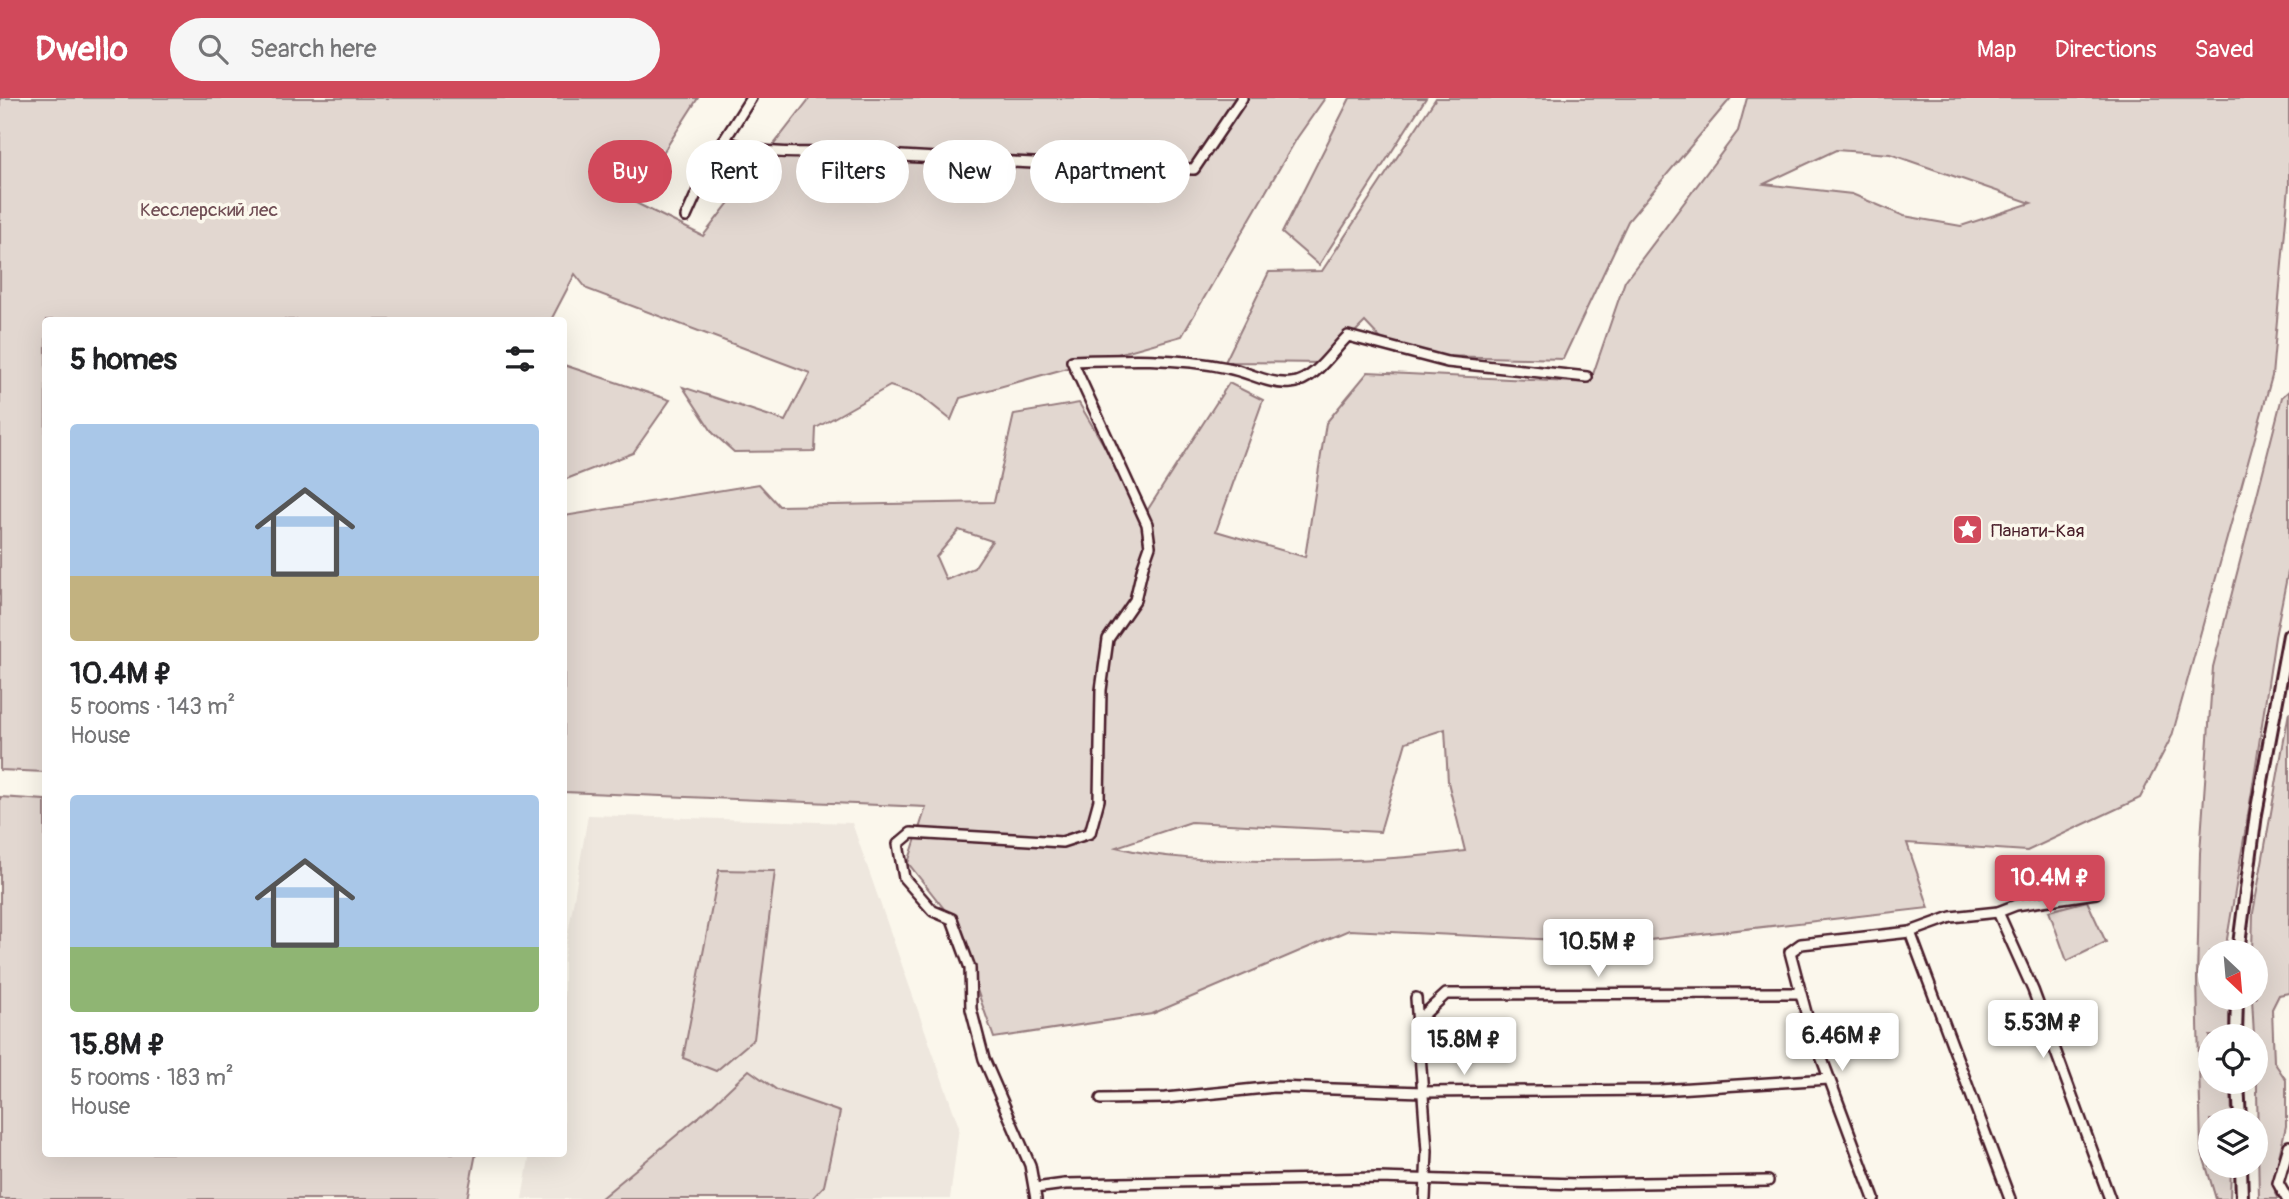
<!DOCTYPE html>
<html lang="en">
<head>
<meta charset="utf-8">
<style>
  body { margin:0; font-family:Pangolin,sans-serif; background:#f6f6f6; color:#202124; height:100vh; display:flex; flex-direction:column; font-size:26px; white-space:nowrap }
  * { box-sizing:border-box; margin:0 }
  p { font-size:23px; color:#757577 }
  .icon { flex:none; width:38px; height:38px; fill:none; stroke:currentColor; stroke-width:2; stroke-linecap:round; stroke-linejoin:round }
  .map { position:relative; flex:1; overflow:hidden }
  .panel { position:absolute; left:42px; top:219px; width:525px; height:840px; display:flex; flex-direction:column; background:#fff; border-radius:7px; box-shadow:0 7px 28px #0002 }
  .panel>* { flex:none }
  .banner { position:absolute; left:588px; top:42px; width:665px; height:63px; display:flex; gap:14px }
  .needle { width:46px; rotate:154deg }
  .fabs { position:absolute; left:2198px; top:842px; display:grid; gap:14px }
  .fabs a { display:grid; place-items:center; width:70px; height:70px; border-radius:50%; background:#fff; box-shadow:0 7px 28px #0002; font-size:35px }
  .price { position:absolute; translate:-50% -60px; padding:0 16px; border-radius:7px; background:#fff; color:#222; font-size:23px; line-height:46px; filter:drop-shadow(0 2px 4px #0008) }
  .price::after { content:''; position:absolute; left:50%; top:42px; width:21px; height:16px; margin-left:-10px; background:inherit; clip-path:polygon(0 0,100% 0,50% 100%) }
  .price.selected { background:#d1495b; color:#fff }
  ul { padding:0; list-style:none }
  li { display:grid; align-content:center; gap:14px; height:371px; padding:0 28px }
  li span { display:grid; place-items:center; height:217px; border-radius:7px; color:#555 }
  li>.icon { margin-inline-start:auto }
  span .icon { width:126px; height:126px; fill:#fffc; stroke-width:1 }
  li b { font-size:30px }
  h2 { display:flex; justify-content:space-between; align-items:center; height:84px; padding:0 28px; font-size:30px }
  .chip { padding:0 24px; border-radius:32px; background:#fff; box-shadow:0 7px 28px #0002; font-size:24px; line-height:63px }
  .chip.selected { background:#d1495b; color:#fff }
  header { display:flex; align-items:center; gap:42px; box-sizing:border-box; height:98px; padding:0 35px; background:#d1495b; color:#fff }
  header strong { font-size:33px }
  nav { display:flex; gap:38px; margin-inline-start:auto; font-size:24px }
  .search { width:490px; height:63px; background:#f6f6f6; display:flex; align-items:center; gap:18px; box-sizing:border-box; padding:0 24px; border-radius:38px; color:#757577; font-size:26px }
  .map>svg:first-child { display:block }
  .built { fill:#eee7de }
  .green { fill:#e2d7d0; stroke:#967b7e; stroke-width:2; fill-rule:evenodd }
  .lines { fill:none; stroke-linecap:round; stroke-linejoin:round }
  .minor-casing { stroke:#4a1f2b; stroke-width:14 }
  .major-casing { stroke:#4a1f2b; stroke-width:16 }
  .minor { stroke:#fbf7ec; stroke-width:9 }
  .major { stroke:#fbf7ec; stroke-width:10 }
  .labels { text-anchor:middle; stroke-width:7; stroke-linejoin:round; paint-order:stroke }
  .park-label { font-size:19px; fill:#704d54; stroke:#fbf7ec }
  .poi-label { font-size:19px; fill:#4a1f2b; stroke:#fbf7ec; text-anchor:start }
</style>
</head>
<body>
<header>
<strong>Dwello</strong>
<div class="search"><svg class="icon" aria-label="search" viewBox="0 0 24 24"><circle cx="10" cy="10" r="6"/><path d="M15 15l6 6"/></svg>Search here</div>
<nav><a>Map</a><a>Directions</a><a>Saved</a></nav>
</header>
<div class="map">
<svg width="2289" height="1101" viewBox="0 0 2289 1101">
  <rect width="100%" height="100%" fill="#fbf7ec"/>
  <filter id="ink" filterUnits="userSpaceOnUse"><feTurbulence type="fractalNoise" baseFrequency=".0143" numOctaves="2"/><feDisplacementMap in="SourceGraphic" scale="14" xChannelSelector="R" yChannelSelector="G"/><feConvolveMatrix kernelMatrix="1 2 1 2 8 2 1 2 1" color-interpolation-filters="sRGB"/></filter>
  <g filter="url(#ink)">
    <path class="built" d="M588,717L852,725L959,1029L950,1101H522L530,1055H564V860Z"/>
    <g class="green">
      <path d="M0,0H698L632,103L703,138L810,0H1325L1297,40L1182,238L960,300L951,322L921,298L890,288L816,330L815,353L734,354L713,335L683,289L785,323L810,275L587,191L575,176L551,222H46L45,674L0,672Z"/>
      <path d="M1350,0H1426L1319,167L1282,135Z"/>
      <path d="M1436,0H1731L1628,123L1563,261L1396,257L1365,224L1324,265L1225,264L1269,174L1322,173Z"/>
      <path d="M1747,0H2289V88L2272,278L2172,638L2140,700L2027,753L1907,745L1929,810L1623,845L1349,832L1152,916L994,940L952,821L908,765L926,709L564,694V418L759,386L779,408L994,404L1014,316L1079,305L1138,405L1143,419L1229,285L1263,302L1216,433L1305,459L1326,325L1368,274L1590,285L1625,183L1738,33ZM1836,52L1890,56L2031,105L1961,128L1904,118L1852,96L1764,86ZM959,432L992,443L974,470L946,482L936,459ZM1445,631L1448,684L1465,753C1397,762 1329,764 1261,763C1212,762 1163,761 1116,749L1191,724L1380,734L1406,644Z"/>
      <path d="M564,267L670,302L633,355L564,382Z"/>
      <path d="M2289,293V469L2275,539L2252,693L2227,841V854H2210V900H2229L2230,938H2210V984H2231L2232,1022H2210V1068H2231L2230,1101H2216L2201,1051L2197,881L2200,755L2213,569L2282,299Z"/>
      <path d="M2289,614V895L2279,897L2272,911L2274,964L2286,982V1028L2274,1080L2275,1094L2279,1101H2259L2256,938H2254L2252,900H2256V854H2252L2253,815Z"/>
      <path d="M0,699L45,702L46,1055H476L467,1101H0Z"/>
      <path d="M719,772L775,773L754,941L716,973L683,960Z"/>
      <path d="M2087,803L2106,844L2067,863L2049,813Z"/>
      <path d="M749,972L777,992L840,1014L824,1088L812,1101H600L707,1012Z"/>
    </g>
    <g class="lines">
      <defs>
        <g id="minor">
          <path d="M724,42C762,60 809,53 851,55C965,62 1079,68 1194,71L1242,0"/>
          <path d="M686,119L711,63L751,0"/>
          <path d="M1998,814L2033,892L2110,1101"/>
          <path d="M1910,834L2010,1101"/>
          <path d="M1416,900L1427,1053L1425,1101"/>
          <path d="M1417,923L1446,896L1800,895"/>
          <path d="M1101,1001L1166,1000L1275,989L1422,994L1660,992L1829,981"/>
          <path d="M1035,1090L1065,1086L1379,1080L1578,1086L1768,1083"/>
          <path d="M1036,1101L1030,1067L984,961L971,911L970,870L952,821L933,813L904,780L898,746L911,735L1062,744L1090,735L1099,702L1101,592L1108,541L1135,502L1143,468L1150,448L1147,426L1072,263C1124,261 1177,259 1228,270C1249,274 1269,287 1291,285C1315,283 1332,253 1348,238L1447,264L1587,279"/>
          <path d="M1874,1101L1809,926L1790,854L1801,846L1910,834L1951,819L1998,814L2016,807L2096,795"/>
          <path d="M2287,1101L2278,1085L2289,1048"/>
        </g>
        <g id="major">
          <path d="M2238,854L2256,716L2289,537"/>
          <path d="M2236,938L2237,900"/>
          <path d="M2238,984L2240,1022"/>
          <path d="M2241,1068L2242,1101"/>
        </g>
      </defs>
      <use href="#minor" class="minor-casing"/>
      <use href="#major" class="major-casing"/>
      <use href="#minor" class="minor"/>
      <use href="#major" class="major"/>
    </g>
  </g>
  <defs>
    <symbol id="sight-square" viewBox="-11 -11 22 22"><rect x="-9" y="-9" width="18" height="18" rx="4" fill="#d1495b" stroke="#fbf7ec"/><path d="M0-6L1.8-2.2L6-1.7L2.9 1.2L3.7 5.4L0 3.3L-3.7 5.4L-2.9 1.2L-6-1.7L-1.8-2.2Z" fill="#fff"/></symbol>
  </defs>
  <g fill-rule="evenodd">
    <use href="#sight-square" x="1950" y="414" width="35" height="35"/>
  </g>
  <g class="labels">
    <g class="park-label">
      <text x="209" y="118">Кесслерский лес</text>
    </g>
    <g class="poi-label">
      <text x="1991" y="439">Панати-Кая</text>
    </g>
  </g>
</svg>
<div class="fabs">
<a><svg class="needle" viewBox="-14 -14 28 28"><path d="M0-13l5 13h-10z" fill="#e53935"/><path d="M0 13l5-13h-10z" fill="#757577"/></svg></a>
<a><svg class="icon" aria-label="locate" viewBox="0 0 24 24"><circle cx="12" cy="12" r="6"/><path d="M12 2v4M12 18v4M2 12h4M18 12h4"/></svg></a>
<a><svg class="icon" aria-label="layers" viewBox="0 0 24 24"><path d="M12 4l9 5-9 5-9-5zM3 14l9 5 9-5"/></svg></a>
</div>
<b class="price selected" style="left:2050px;top:817px">10.4M ₽</b>
<b class="price" style="left:1598px;top:881px">10.5M ₽</b>
<b class="price" style="left:2043px;top:962px">5.53M ₽</b>
<b class="price" style="left:1842px;top:975px">6.46M ₽</b>
<b class="price" style="left:1464px;top:979px">15.8M ₽</b>
<div class="banner">
<a class="chip selected">Buy</a>
<a class="chip">Rent</a>
<a class="chip">Filters</a>
<a class="chip">New</a>
<a class="chip">Apartment</a>
</div>
<section class="panel">
<h2>5 homes<svg class="icon" aria-label="filters" viewBox="0 0 24 24"><path d="M4 7h16M4 17h16"/><circle cx="9" cy="7" r="2"/><circle cx="15" cy="17" r="2"/></svg></h2>
<ul>
<li><span style="background:linear-gradient(#a9c7e8 70%,#c2b280 0)"><svg class="icon" aria-label="home" viewBox="0 0 24 24"><path d="M3 11l9-7 9 7M6 9v11h12V9"/></svg></span><div><b>10.4M ₽</b><p>5 rooms · 143 m²</p><p>House</p></div></li>
<li><span style="background:linear-gradient(#a9c7e8 70%,#8fb573 0)"><svg class="icon" aria-label="home" viewBox="0 0 24 24"><path d="M3 11l9-7 9 7M6 9v11h12V9"/></svg></span><div><b>15.8M ₽</b><p>5 rooms · 183 m²</p><p>House</p></div></li>
</ul>
</section>
</div>
</body>
</html>
